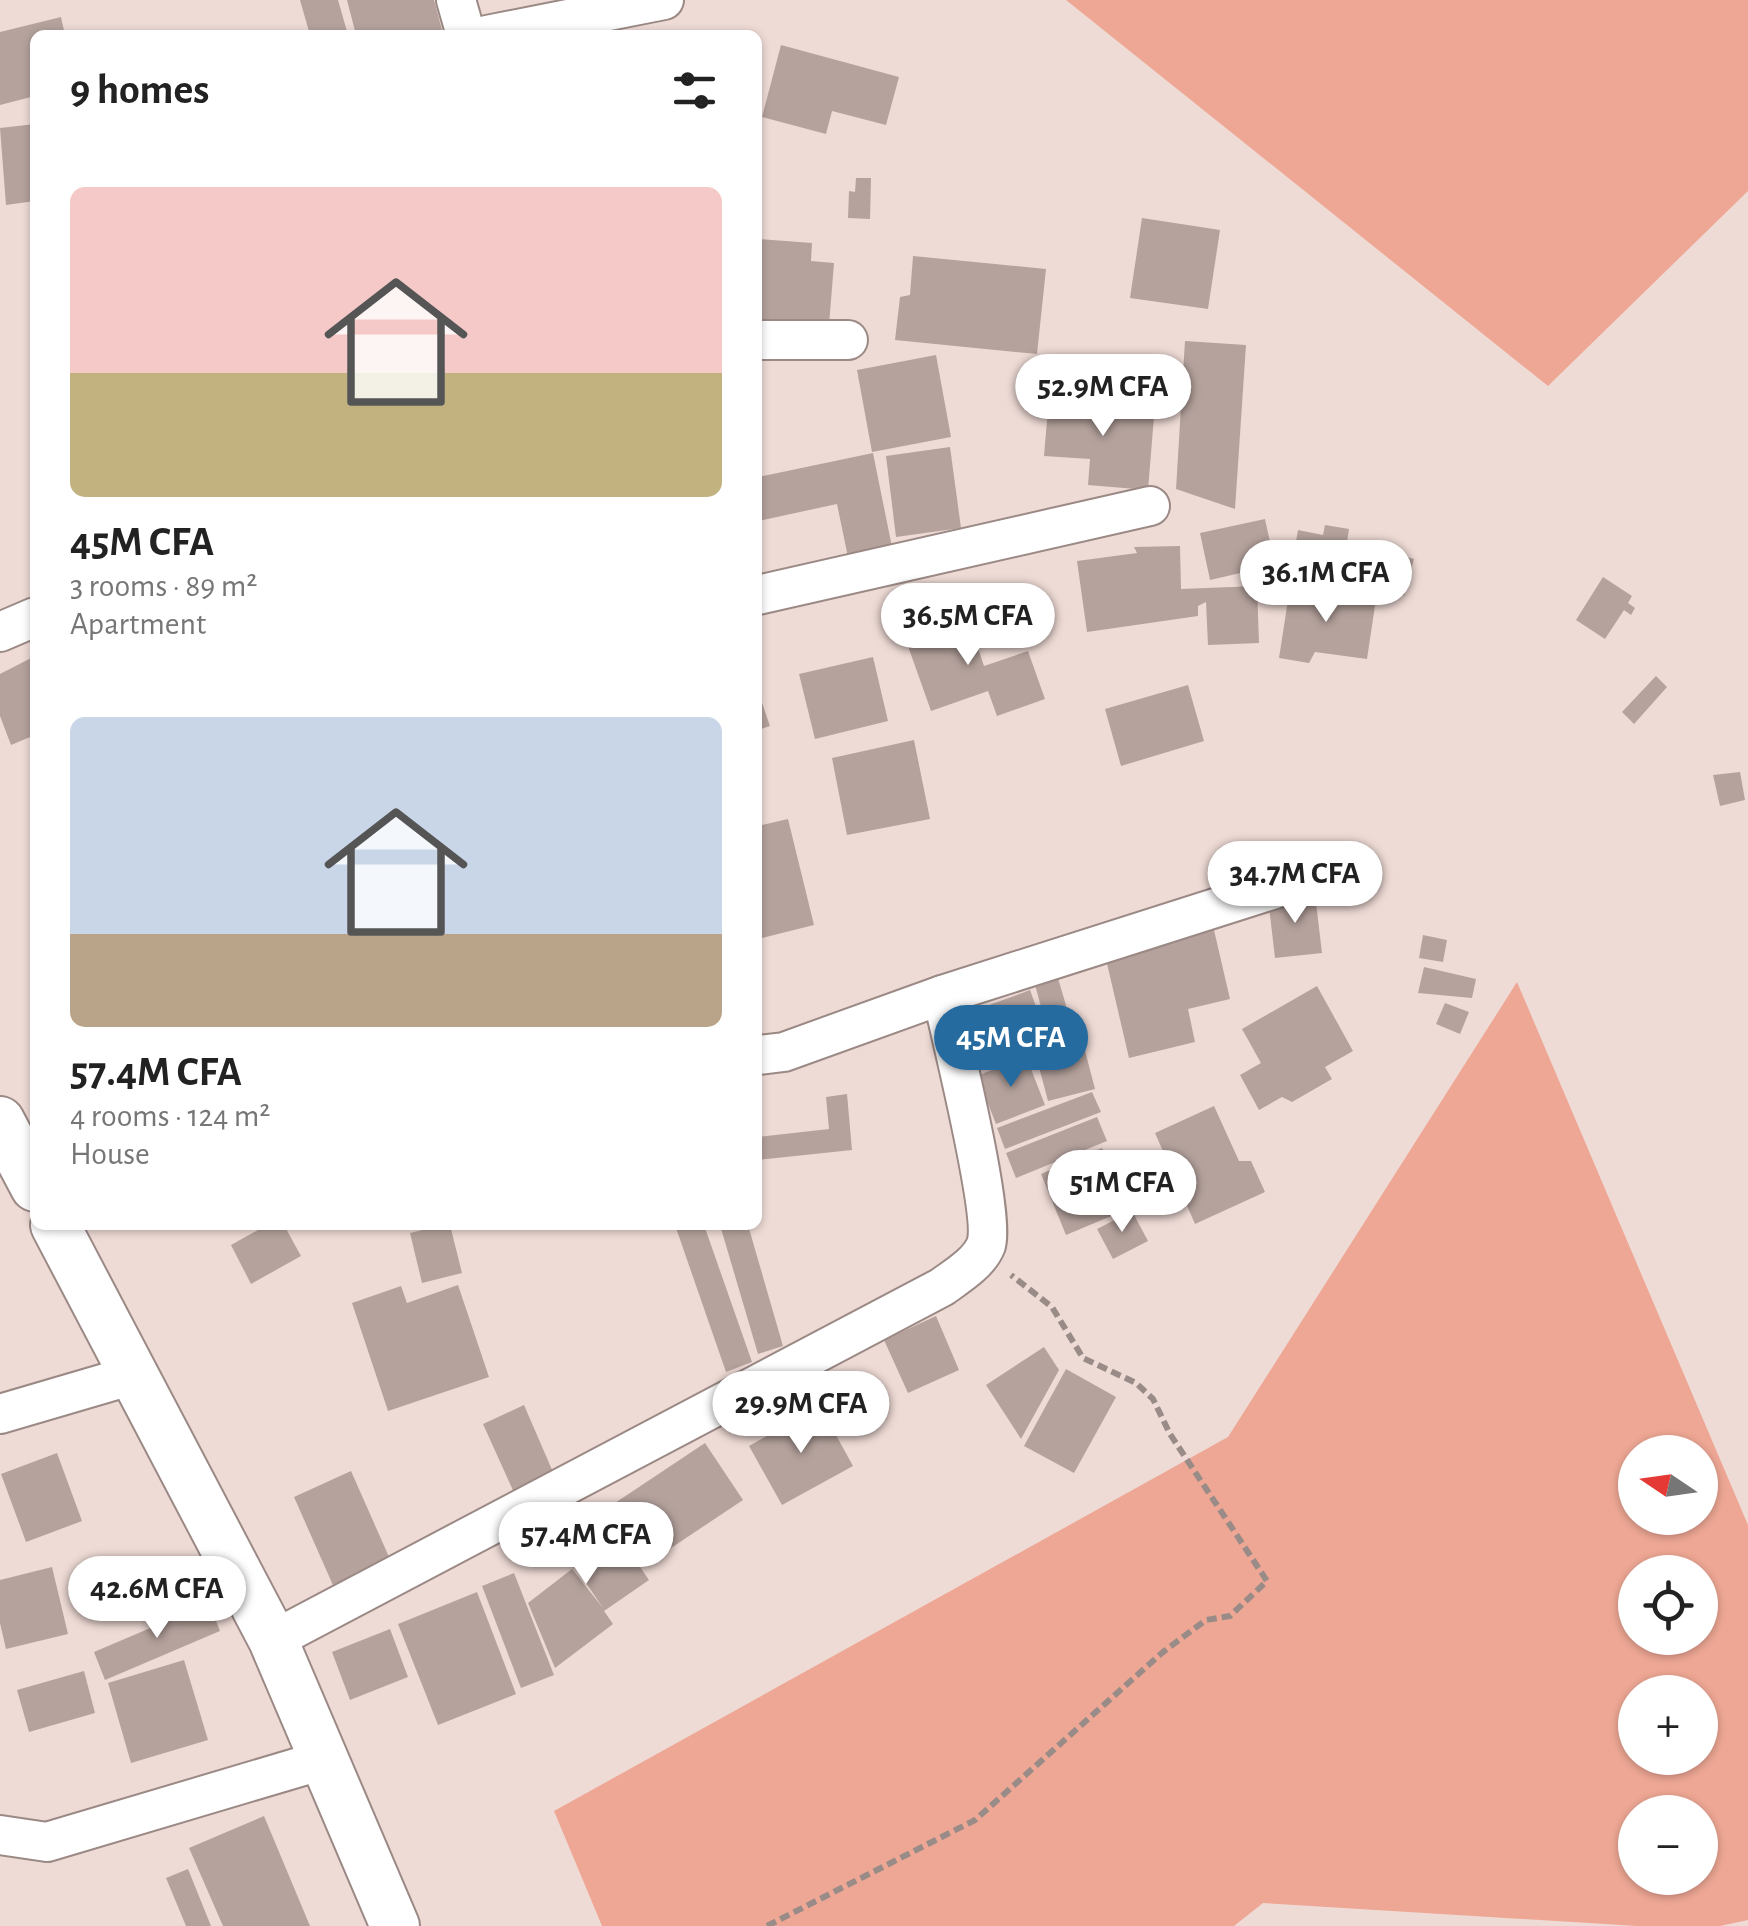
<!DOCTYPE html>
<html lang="en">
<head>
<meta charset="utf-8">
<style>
  body { margin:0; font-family:"Alegreya Sans",sans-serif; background:#f2f2f2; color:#222; height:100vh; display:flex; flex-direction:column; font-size:38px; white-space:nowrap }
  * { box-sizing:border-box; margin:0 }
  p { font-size:32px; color:#767676 }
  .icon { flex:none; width:55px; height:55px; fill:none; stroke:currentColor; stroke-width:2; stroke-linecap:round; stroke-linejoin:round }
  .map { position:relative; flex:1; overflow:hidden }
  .panel { position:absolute; left:30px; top:30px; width:732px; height:1200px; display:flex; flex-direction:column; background:#fff; border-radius:15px; box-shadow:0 2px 8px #0004 }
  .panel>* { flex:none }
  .needle { width:65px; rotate:283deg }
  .buttons { position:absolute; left:1618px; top:1435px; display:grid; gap:20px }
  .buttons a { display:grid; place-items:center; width:100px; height:100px; border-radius:50%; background:#fff; box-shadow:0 2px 8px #0004; font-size:50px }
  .price { position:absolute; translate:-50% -85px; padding:0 22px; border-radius:35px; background:#fff; color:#222; font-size:32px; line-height:65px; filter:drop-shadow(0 2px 5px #0008) }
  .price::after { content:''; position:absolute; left:50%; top:60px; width:30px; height:22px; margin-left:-15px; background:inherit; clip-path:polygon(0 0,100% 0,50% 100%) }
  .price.current { background:#256ba0; color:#fff }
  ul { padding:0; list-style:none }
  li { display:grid; align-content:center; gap:20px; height:530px; padding:0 40px }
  li span { display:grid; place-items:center; height:310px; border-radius:15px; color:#555 }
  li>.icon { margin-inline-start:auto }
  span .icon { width:180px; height:180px; fill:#fffc; stroke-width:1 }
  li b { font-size:42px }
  h2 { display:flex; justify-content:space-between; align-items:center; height:120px; padding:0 40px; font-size:42px }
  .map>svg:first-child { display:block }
  .green { fill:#eea794; fill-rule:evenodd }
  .building { fill:#b5a29d }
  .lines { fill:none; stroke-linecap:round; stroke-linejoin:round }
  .minor-casing { stroke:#9b8985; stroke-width:42 }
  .tertiary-casing { stroke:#9b8985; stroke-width:52 }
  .path { stroke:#998b87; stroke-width:6; stroke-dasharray:10 5; stroke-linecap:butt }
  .minor { stroke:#fff; stroke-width:38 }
  .tertiary { stroke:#fff; stroke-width:48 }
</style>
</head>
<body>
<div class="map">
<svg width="1748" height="1926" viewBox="0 0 1748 1926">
  <rect width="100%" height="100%" fill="#efdbd6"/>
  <g class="green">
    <path d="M1066,0H1748V191L1548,386Z"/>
    <path d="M1517,982L1748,1525V1920L1720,1926H1637L1263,1903L1234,1926H602L554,1811L1228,1437ZM1635,1452H1700V1518H1635ZM1635,1572H1700V1638H1635ZM1635,1692H1700V1758H1635ZM1635,1812H1700V1878H1635Z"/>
  </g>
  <g class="building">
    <path d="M300,0H338L348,35H310Z"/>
    <path d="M347,0H434L442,30L423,35H356Z"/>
    <path d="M61,17L65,35H35V96L0,105V32Z"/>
    <path d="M781,45L899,77L886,125L832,111L826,134L762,117Z"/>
    <path d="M35,124V201L6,205L0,128Z"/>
    <path d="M856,178H871L870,219L848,218L849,191L855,192Z"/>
    <path d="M1142,218L1220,230L1208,309L1130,298Z"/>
    <path d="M758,239L812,243L811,261L834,263L829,325L786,321L780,329L758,327Z"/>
    <path d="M913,256L1046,269L1037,354L895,340L900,297L910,295Z"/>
    <path d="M1185,341L1246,345L1235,509L1176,489Z"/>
    <path d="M936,355L951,437L872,452L857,370Z"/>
    <path d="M1049,396L1155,404L1148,490L1088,485L1090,459L1044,456Z"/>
    <path d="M950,447L961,528L896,537L886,456Z"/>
    <path d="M873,453L893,552L849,562L837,504L758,521V477Z"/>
    <path d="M1265,519L1275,565L1210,580L1200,533Z"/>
    <path d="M1325,525L1349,529L1347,542L1369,545L1368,586L1380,543L1388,545L1389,552L1414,559L1404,596L1368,586L1361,593L1289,581L1298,530L1323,535Z"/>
    <path d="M1180,546L1181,589L1257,586L1259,643L1208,645L1206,602L1198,606V616L1087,632L1077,561L1137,553L1134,547Z"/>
    <path d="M1603,577L1632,596L1628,603L1635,608L1631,615L1624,610L1605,639L1576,620Z"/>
    <path d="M1290,587L1376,599L1367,659L1315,652L1309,663L1279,658Z"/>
    <path d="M965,610L984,666L1028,651L1045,699L997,716L988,691L931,711L903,632Z"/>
    <path d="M35,656V735L11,745L0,716V674Z"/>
    <path d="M873,657L888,721L815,739L799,674Z"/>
    <path d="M1656,676L1667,687L1634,724L1622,712Z"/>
    <path d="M1188,685L1204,741L1121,766L1105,709Z"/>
    <path d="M758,691L770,726L758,730Z"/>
    <path d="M914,740L930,819L847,835L832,758Z"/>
    <path d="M1740,772L1745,800L1720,806L1713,775Z"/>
    <path d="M788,819L814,925L758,939V826Z"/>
    <path d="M1315,894L1322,953L1275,958L1268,898Z"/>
    <path d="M1214,930L1230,999L1188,1009L1195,1042L1129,1058L1105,955Z"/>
    <path d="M1423,935L1447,940L1443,962L1419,958Z"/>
    <path d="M1424,967L1476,979L1472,998L1418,993Z"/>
    <path d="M1058,978L1074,1033L1050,1039L1035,985Z"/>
    <path d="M1317,986L1353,1051L1325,1067L1332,1079L1292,1102L1282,1097L1259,1110L1240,1075L1261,1063L1242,1029Z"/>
    <path d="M1030,990L1048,1040L980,1065L962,1015Z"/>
    <path d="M1445,1003L1469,1012L1460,1034L1436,1024Z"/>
    <path d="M1082,1039L1095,1089L1048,1101L1035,1052Z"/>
    <path d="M1026,1056L1045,1105L996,1124L977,1076Z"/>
    <path d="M1092,1092L1101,1112L1005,1149L997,1128Z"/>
    <path d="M847,1094L852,1150L758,1160V1137L829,1129L826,1097Z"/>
    <path d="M1214,1106L1239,1161H1251L1265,1192L1195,1224L1155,1133Z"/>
    <path d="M1097,1117L1107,1141L1016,1178L1006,1153Z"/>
    <path d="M1102,1148L1128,1209L1066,1235L1041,1174Z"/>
    <path d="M1132,1211L1148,1241L1113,1259L1097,1229Z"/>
    <path d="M267,1225H284L301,1256L251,1284L231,1245Z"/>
    <path d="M444,1225H450L462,1273L422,1283L410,1233Z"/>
    <path d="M675,1225H704L752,1362L726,1372Z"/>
    <path d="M720,1225H748L783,1346L758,1354Z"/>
    <path d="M458,1285L489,1377L388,1411L352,1303L401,1286L407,1303Z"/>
    <path d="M936,1316L959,1370L908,1393L884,1340Z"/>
    <path d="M1044,1347L1059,1370L1021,1439L986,1385Z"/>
    <path d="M1066,1369L1116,1397L1074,1473L1024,1446Z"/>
    <path d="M524,1405L556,1479L516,1497L483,1424Z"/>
    <path d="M820,1406L853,1466L782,1505L749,1446Z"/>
    <path d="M705,1443L743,1500L653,1560L615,1503Z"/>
    <path d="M57,1453L82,1521L26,1542L1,1474Z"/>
    <path d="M351,1471L393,1566L336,1592L294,1497Z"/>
    <path d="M600,1508L649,1580L604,1611L613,1624L555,1668L528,1603L572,1569L603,1608L556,1539Z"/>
    <path d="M52,1567L68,1634L6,1649L0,1623V1580Z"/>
    <path d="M514,1573L554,1675L521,1688L482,1586Z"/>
    <path d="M477,1592L516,1694L438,1725L398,1624Z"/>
    <path d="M209,1603L220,1631L105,1680L94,1652Z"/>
    <path d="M390,1629L408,1677L350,1700L332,1652Z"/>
    <path d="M184,1660L208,1740L131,1763L108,1683Z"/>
    <path d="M84,1671L95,1713L29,1732L17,1690Z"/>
    <path d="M264,1816L310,1926H223L189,1848Z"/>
    <path d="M188,1869L211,1926H186L166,1878Z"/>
  </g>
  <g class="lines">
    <defs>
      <g id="minor">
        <path d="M456,0L466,35"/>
        <path d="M487,35L664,0"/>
        <path d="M758,340H848"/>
        <path d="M758,595L1150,506"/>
        <path d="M0,632L35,617"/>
        <path d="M758,1055L784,1052L942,995L1325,873"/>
        <path d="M0,1414L133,1375"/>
        <path d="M273,1640L942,1287C957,1276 979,1263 986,1245C996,1215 951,1037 942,995"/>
        <path d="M0,1835L47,1842L323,1760"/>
      </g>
      <g id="tertiary">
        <path d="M0,1121L35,1187"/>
        <path d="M55,1225L273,1640L395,1926"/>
      </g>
    </defs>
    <use href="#minor" class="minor-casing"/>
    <use href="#tertiary" class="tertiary-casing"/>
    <path class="path" d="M767,1926L975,1820L1163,1652L1206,1620L1230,1616L1267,1581L1170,1434L1153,1399L1136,1383L1083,1358L1052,1307L1011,1275"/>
    <use href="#minor" class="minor"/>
    <use href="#tertiary" class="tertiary"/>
  </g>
</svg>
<div class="buttons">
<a><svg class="needle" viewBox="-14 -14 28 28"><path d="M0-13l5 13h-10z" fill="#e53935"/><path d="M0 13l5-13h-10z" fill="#767676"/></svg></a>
<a><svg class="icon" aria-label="locate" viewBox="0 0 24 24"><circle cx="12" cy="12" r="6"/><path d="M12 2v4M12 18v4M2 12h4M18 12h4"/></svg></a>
<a>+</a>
<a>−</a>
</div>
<b class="price" style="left:1103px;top:439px">52.9M CFA</b>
<b class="price" style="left:1326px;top:625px">36.1M CFA</b>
<b class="price" style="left:968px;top:668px">36.5M CFA</b>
<b class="price" style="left:1295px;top:926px">34.7M CFA</b>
<b class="price current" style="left:1011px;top:1090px">45M CFA</b>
<b class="price" style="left:1122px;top:1235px">51M CFA</b>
<b class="price" style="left:801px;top:1456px">29.9M CFA</b>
<b class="price" style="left:586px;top:1587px">57.4M CFA</b>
<b class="price" style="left:157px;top:1641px">42.6M CFA</b>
<section class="panel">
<h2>9 homes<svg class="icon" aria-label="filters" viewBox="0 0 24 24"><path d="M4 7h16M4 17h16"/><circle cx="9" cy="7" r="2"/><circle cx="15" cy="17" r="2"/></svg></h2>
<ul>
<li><span style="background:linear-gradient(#f6c9c9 60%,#c2b280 0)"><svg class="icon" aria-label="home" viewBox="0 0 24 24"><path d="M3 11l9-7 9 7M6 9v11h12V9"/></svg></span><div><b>45M CFA</b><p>3 rooms · 89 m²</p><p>Apartment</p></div></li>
<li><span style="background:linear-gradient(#c9d6e8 70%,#b9a48a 0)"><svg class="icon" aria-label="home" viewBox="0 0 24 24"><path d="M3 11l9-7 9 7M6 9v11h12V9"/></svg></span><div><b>57.4M CFA</b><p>4 rooms · 124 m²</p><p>House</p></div></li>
</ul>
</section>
</div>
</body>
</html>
